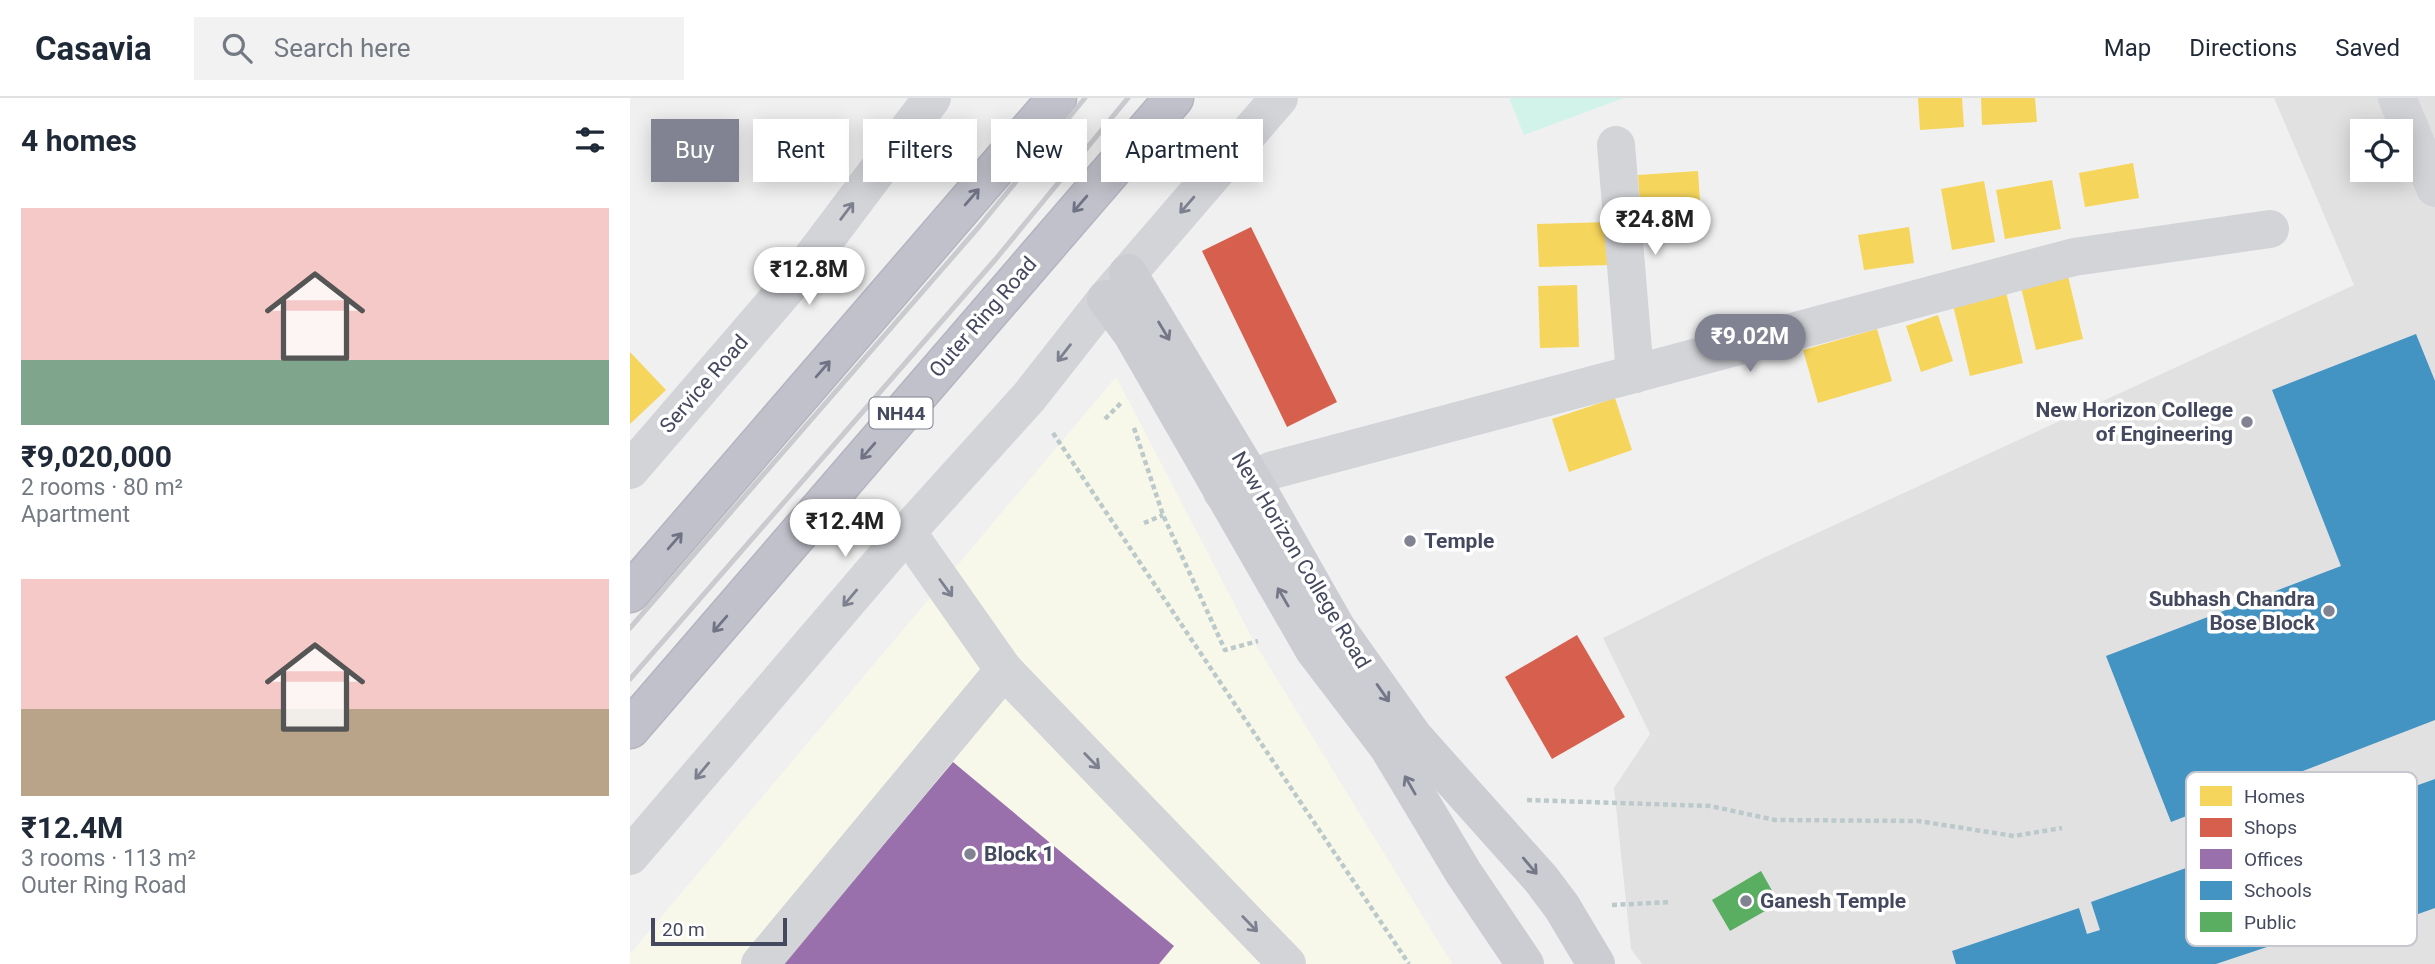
<!DOCTYPE html>
<html lang="en">
<head>
<meta charset="utf-8">
<style>
  body { margin:0; font-family:Roboto,sans-serif; background:#f2f2f3; color:#1f2937; height:100vh; display:flex; flex-direction:column; font-size:26px; white-space:nowrap }
  * { box-sizing:border-box; margin:0 }
  p { font-size:23px; color:#747a83 }
  .icon { flex:none; width:38px; height:38px; fill:none; stroke:currentColor; stroke-width:2; stroke-linecap:round; stroke-linejoin:round }
  .map { position:relative; flex:1; overflow:hidden }
  .details { display:flex; flex-direction:column; background:#fff; width:630px }
  .details>* { flex:none }
  .top-card { position:absolute; left:21px; top:21px; width:665px; height:63px; display:flex; gap:14px }
  .controls { position:absolute; left:1720px; top:21px; display:grid; gap:14px }
  .controls a { display:grid; place-items:center; width:63px; height:63px; border-radius:0px; background:#fff; box-shadow:0 4px 18px #0003; font-size:35px }
  .scale { position:absolute; left:21px; bottom:18px; width:136px; box-sizing:border-box; padding-left:7px; border:4px solid #44495f; border-top:0; font-size:19px; line-height:24px; white-space:nowrap; color:#44495f; -webkit-text-stroke:5px #fff; paint-order:stroke }
  .price { position:absolute; translate:-50% -60px; padding:0 16px; border-radius:24px; background:#fff; color:#222; font-size:23px; line-height:46px; filter:drop-shadow(0 2px 4px #0008) }
  .price::after { content:''; position:absolute; left:50%; top:42px; width:21px; height:16px; margin-left:-10px; background:inherit; clip-path:polygon(0 0,100% 0,50% 100%) }
  .price.selected { background:#818392; color:#fff }
  ul { padding:0; list-style:none }
  li { display:grid; align-content:center; gap:14px; height:371px; padding:0 21px }
  li span { display:grid; place-items:center; height:217px; border-radius:0px; color:#555 }
  li>.icon { margin-inline-start:auto }
  span .icon { width:126px; height:126px; fill:#fffc; stroke-width:1 }
  li b { font-size:30px }
  h2 { display:flex; justify-content:space-between; align-items:center; height:84px; padding:0 21px; font-size:30px }
  .chip { padding:0 24px; border-radius:0px; background:#fff; box-shadow:0 4px 18px #0003; font-size:24px; line-height:63px }
  .chip.selected { background:#818392; color:#fff }
  header { display:flex; align-items:center; gap:42px; box-sizing:border-box; height:98px; padding:0 35px; background:#fff; border-bottom:2px solid #e0e1e3 }
  header strong { font-size:33px }
  nav { display:flex; gap:38px; margin-inline-start:auto; font-size:24px }
  .search { width:490px; height:63px; background:#f2f2f3; display:flex; align-items:center; gap:18px; box-sizing:border-box; padding:0 24px; border-radius:0px; color:#747a83; font-size:26px }
  main { display:flex; flex:1; min-height:0 }
  .map>svg:first-child { display:block }
  .commercial { fill:#f8f8ea }
  .education { fill:#e2e1e2; fill-rule:evenodd }
  .green { fill:#d2f3ea }
  .homes { fill:#f6d55c }
  .shops { fill:#d6604d }
  .offices { fill:#9970ab }
  .schools { fill:#4393c3 }
  .public { fill:#5aae61 }
  .lines { fill:none; stroke-linecap:round; stroke-linejoin:round }
  .highway-casing { stroke:#b4b5c1; stroke-width:41 }
  .path { stroke:#bbc9ca; stroke-width:4.5; stroke-dasharray:5 3.5; stroke-linecap:butt }
  .minor { stroke:#d3d4d8; stroke-width:38 }
  .major { stroke:#ccccd3; stroke-width:38 }
  .highway { stroke:#c1c1cb; stroke-width:38 }
  .rail { stroke:#cacbcf; stroke-width:5 }
  .oneway { stroke:#707385 }
  .oneway2 { stroke:#7d818f }
  .oneway3 { stroke:#747788 }
  .poi-dot { fill:#818392; stroke:#fff; stroke-width:2.5 }
  .labels { text-anchor:middle; stroke-width:7; stroke-linejoin:round; paint-order:stroke }
  .shield { fill:#fff; stroke:#7c808f; stroke-width:2 }
  .shield-label { font-size:19px; font-weight:bold; fill:#44495f }
  .street-label { font-size:21px; fill:#44495f; stroke:#fff }
  .poi-label { font-size:21px; font-weight:bold; fill:#44495f; stroke:#fff; text-anchor:start }
  .key { fill:#fff; stroke:#c7c8cf; stroke-width:2 }
  .key-label { font-size:19px; fill:#44495f }
</style>
</head>
<body>
<header>
<strong>Casavia</strong>
<div class="search"><svg class="icon" aria-label="search" viewBox="0 0 24 24"><circle cx="10" cy="10" r="6"/><path d="M15 15l6 6"/></svg>Search here</div>
<nav><a>Map</a><a>Directions</a><a>Saved</a></nav>
</header>
<main>
<section class="details">
<h2>4 homes<svg class="icon" aria-label="filters" viewBox="0 0 24 24"><path d="M4 7h16M4 17h16"/><circle cx="9" cy="7" r="2"/><circle cx="15" cy="17" r="2"/></svg></h2>
<ul>
<li><span style="background:linear-gradient(#f6c9c9 70%,#7fa58c 0)"><svg class="icon" aria-label="home" viewBox="0 0 24 24"><path d="M3 11l9-7 9 7M6 9v11h12V9"/></svg></span><div><b>₹9,020,000</b><p>2 rooms · 80 m²</p><p>Apartment</p></div></li>
<li><span style="background:linear-gradient(#f6c9c9 60%,#b9a48a 0)"><svg class="icon" aria-label="home" viewBox="0 0 24 24"><path d="M3 11l9-7 9 7M6 9v11h12V9"/></svg></span><div><b>₹12.4M</b><p>3 rooms · 113 m²</p><p>Outer Ring Road</p></div></li>
</ul>
</section>
<div class="map">
<svg width="1805" height="866" viewBox="0 0 1805 866">
  <rect width="100%" height="100%" fill="#f1f0f0"/>
  <path class="commercial" d="M486,279L624,544L822,866H0V856Z"/>
  <path class="education" d="M1644,0H1805V866H1012L1001,851L984,690L1020,636L973,540L1133,460L1724,187ZM1732,33H1771V72H1732Z"/>
  <path class="green" d="M879,0H994L894,37Z"/>
  <g class="homes">
    <path d="M1288,0H1332L1334,29L1290,32Z"/>
    <path d="M1351,0H1405L1407,24L1352,27Z"/>
    <path d="M1503,65L1509,100L1455,109L1449,75Z"/>
    <path d="M1068,73L1072,134L1012,138L1008,77Z"/>
    <path d="M1422,82L1431,131L1375,141L1366,92Z"/>
    <path d="M1354,83L1365,144L1322,152L1311,91Z"/>
    <path d="M979,124L980,167L909,169L907,126Z"/>
    <path d="M1279,129L1284,165L1234,172L1228,137Z"/>
    <path d="M1437,174L1453,241L1406,252L1390,185Z"/>
    <path d="M947,187L949,249L910,250L908,188Z"/>
    <path d="M1375,190L1393,265L1340,278L1322,203Z"/>
    <path d="M1308,217L1323,263L1291,274L1276,228Z"/>
    <path d="M1247,231L1262,283L1188,305L1173,252Z"/>
    <path d="M0,254L36,292L0,326Z"/>
    <path d="M985,300L1002,352L939,374L922,321Z"/>
  </g>
  <g class="shops">
    <path d="M621,129L707,304L657,329L572,153Z"/>
    <path d="M947,537L995,619L922,661L875,579Z"/>
  </g>
  <path class="offices" d="M323,664L544,848L529,866H153Z"/>
  <g class="schools">
    <path d="M1786,236L1805,283V622L1541,724L1476,558L1711,468L1642,292Z"/>
    <path d="M1805,681V810L1721,840L1709,825L1586,866H1326L1322,853L1449,810L1457,836L1470,832L1461,804Z"/>
  </g>
  <path class="public" d="M1131,773L1149,805L1100,833L1082,802Z"/>
  <g class="lines">
    <defs>
      <g id="highway">
        <path d="M0,495L427,0"/>
        <path d="M0,631L544,0"/>
      </g>
    </defs>
    <use href="#highway" class="highway-casing"/>
    <g class="path">
      <path d="M475,321L492,304"/>
      <path d="M504,330L533,417L595,552L628,543"/>
      <path d="M423,335L779,866"/>
      <path d="M514,425L533,417"/>
      <path d="M897,702L1080,708L1145,722L1288,723L1384,738L1432,730"/>
      <path d="M982,807L1041,804"/>
    </g>
    <g class="minor">
      <path d="M1767,0L1805,90"/>
      <path d="M986,47L1005,276"/>
      <path d="M0,372L175,169L302,0"/>
      <path d="M592,394L643,372L1444,159L1640,131"/>
      <path d="M277,434L374,572L657,866"/>
      <path d="M0,758L277,434L399,299L476,201L649,0"/>
      <path d="M130,866L374,572"/>
    </g>
    <g class="major">
      <path d="M498,175L622,381L706,529L784,639L911,781L932,809L966,866"/>
      <path d="M476,201L502,236L684,552L758,649L833,774L895,866"/>
    </g>
    <use href="#highway" class="highway"/>
    <g class="rail">
      <path d="M0,530L347,131L455,0"/>
      <path d="M0,581L365,162L498,0"/>
    </g>
  </g>
  <defs><path id="oneway-shaft" d="M-6 0H5M1.5-3L5.5 0L1.5 3" fill="none" stroke-width="1.6" stroke-linecap="round" stroke-linejoin="round" transform="scale(1.75)"/></defs>
  <g class="oneway">
    <use href="#oneway-shaft" transform="translate(342 99) rotate(-49)"/>
    <use href="#oneway-shaft" transform="translate(450 106) rotate(131)"/>
    <use href="#oneway-shaft" transform="translate(193 271) rotate(-49)"/>
    <use href="#oneway-shaft" transform="translate(238 353) rotate(131)"/>
    <use href="#oneway-shaft" transform="translate(45 443) rotate(-49)"/>
    <use href="#oneway-shaft" transform="translate(90 526) rotate(131)"/>
  </g>
  <g class="oneway2">
    <use href="#oneway-shaft" transform="translate(557 107) rotate(131)"/>
    <use href="#oneway-shaft" transform="translate(217 113) rotate(-53)"/>
    <use href="#oneway-shaft" transform="translate(434 255) rotate(128)"/>
    <use href="#oneway-shaft" transform="translate(316 490) rotate(54)"/>
    <use href="#oneway-shaft" transform="translate(220 500) rotate(130)"/>
    <use href="#oneway-shaft" transform="translate(462 663) rotate(46)"/>
    <use href="#oneway-shaft" transform="translate(72 673) rotate(130)"/>
    <use href="#oneway-shaft" transform="translate(620 826) rotate(46)"/>
  </g>
  <g class="oneway3">
    <use href="#oneway-shaft" transform="translate(534 233) rotate(59)"/>
    <use href="#oneway-shaft" transform="translate(653 499) rotate(-120)"/>
    <use href="#oneway-shaft" transform="translate(753 595) rotate(55)"/>
    <use href="#oneway-shaft" transform="translate(780 687) rotate(-120)"/>
    <use href="#oneway-shaft" transform="translate(900 768) rotate(50)"/>
  </g>
  <g class="poi-dot">
    <circle cx="1617" cy="324" r="7"/>
    <circle cx="780" cy="443" r="7"/>
    <circle cx="1699" cy="513" r="7"/>
    <circle cx="340" cy="756" r="7"/>
    <circle cx="1116" cy="803" r="7"/>
  </g>
  <g class="labels">
    <rect class="shield" x="239.5" y="299.5" width="63" height="31" rx="5"/>
    <g class="shield-label">
      <text x="271" y="322">NH44</text>
    </g>
    <g class="street-label">
      <text transform="translate(353 219) rotate(-49)" y="7">Outer Ring Road</text>
      <text transform="translate(74 286) rotate(-49)" y="7">Service Road</text>
      <text transform="translate(671 462) rotate(59)" y="7">New Horizon College Road</text>
    </g>
    <g class="poi-label">
      <text x="1603" y="319" text-anchor="end">New Horizon College<tspan x="1603" dy="24">of Engineering</tspan></text>
      <text x="794" y="450">Temple</text>
      <text x="1685" y="508" text-anchor="end">Subhash Chandra<tspan x="1685" dy="24">Bose Block</tspan></text>
      <text x="354" y="763">Block 1</text>
      <text x="1130" y="810">Ganesh Temple</text>
    </g>
  </g>
  <rect x="1556" y="674" width="231" height="174" rx="10" class="key"/>
  <rect x="1570" y="688" width="32" height="20" fill="#f6d55c"/>
  <rect x="1570" y="720" width="32" height="19" fill="#d6604d"/>
  <rect x="1570" y="751" width="32" height="20" fill="#9970ab"/>
  <rect x="1570" y="783" width="32" height="19" fill="#4393c3"/>
  <rect x="1570" y="814" width="32" height="20" fill="#5aae61"/>
  <g class="key-label">
    <text x="1614" y="705">Homes</text>
    <text x="1614" y="736">Shops</text>
    <text x="1614" y="768">Offices</text>
    <text x="1614" y="799">Schools</text>
    <text x="1614" y="831">Public</text>
  </g>
</svg>
<div class="controls">
<a><svg class="icon" aria-label="locate" viewBox="0 0 24 24"><circle cx="12" cy="12" r="6"/><path d="M12 2v4M12 18v4M2 12h4M18 12h4"/></svg></a>
</div>
<div class="scale">20 m</div>
<b class="price" style="left:1025px;top:159px">₹24.8M</b>
<b class="price" style="left:179px;top:209px">₹12.8M</b>
<b class="price selected" style="left:1120px;top:276px">₹9.02M</b>
<b class="price" style="left:215px;top:461px">₹12.4M</b>
<div class="top-card">
<a class="chip selected">Buy</a>
<a class="chip">Rent</a>
<a class="chip">Filters</a>
<a class="chip">New</a>
<a class="chip">Apartment</a>
</div>
</div>
</main>
</body>
</html>
